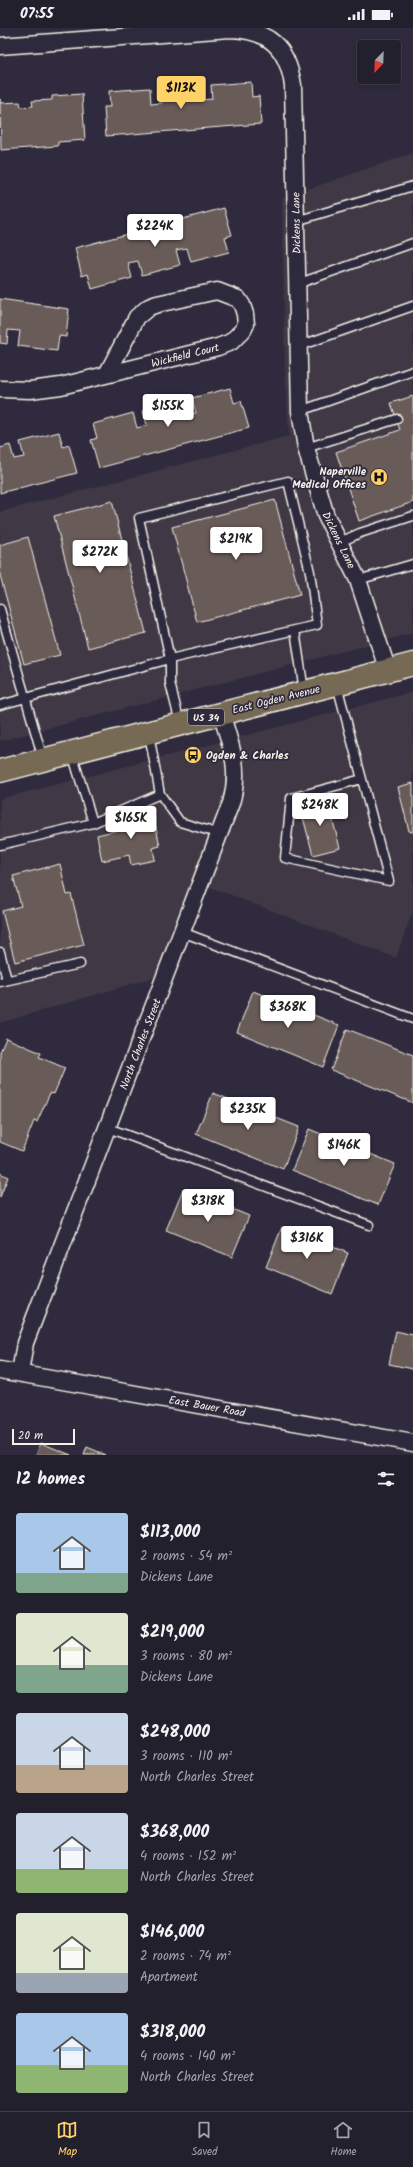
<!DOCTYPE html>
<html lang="en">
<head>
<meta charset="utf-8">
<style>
  body { margin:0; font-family:Kalam,sans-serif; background:#2b2836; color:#f1f3f6; height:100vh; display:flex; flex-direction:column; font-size:15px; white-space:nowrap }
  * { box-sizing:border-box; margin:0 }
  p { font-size:13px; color:#a3a3aa }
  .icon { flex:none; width:22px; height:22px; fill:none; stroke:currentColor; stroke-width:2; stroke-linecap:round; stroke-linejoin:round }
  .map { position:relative; height:1427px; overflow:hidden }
  .drawer { display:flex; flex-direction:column; background:#23202e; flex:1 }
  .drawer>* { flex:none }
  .needle { width:26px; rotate:203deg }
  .tools { position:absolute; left:357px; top:12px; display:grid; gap:8px }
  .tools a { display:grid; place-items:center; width:44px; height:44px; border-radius:4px; background:#23202e; box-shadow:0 2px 6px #0003,0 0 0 1px #403e4a; font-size:20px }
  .scale { position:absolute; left:12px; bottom:10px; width:63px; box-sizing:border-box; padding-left:4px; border:2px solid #f4f1e8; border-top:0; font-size:11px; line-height:14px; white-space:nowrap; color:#f4f1e8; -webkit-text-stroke:3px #2f2a3d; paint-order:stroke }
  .price { position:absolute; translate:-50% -34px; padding:0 9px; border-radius:4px; background:#fff; color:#222; font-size:13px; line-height:26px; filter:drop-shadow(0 1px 2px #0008) }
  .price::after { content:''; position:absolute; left:50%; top:24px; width:12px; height:9px; margin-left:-6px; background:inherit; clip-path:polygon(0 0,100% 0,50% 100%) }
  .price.current { background:#ffd166; color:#111 }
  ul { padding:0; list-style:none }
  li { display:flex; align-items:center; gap:12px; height:100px; padding:0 16px }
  li span { display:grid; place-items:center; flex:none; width:112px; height:80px; border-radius:4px; color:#555 }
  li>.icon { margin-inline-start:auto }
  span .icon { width:48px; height:48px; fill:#fffc; stroke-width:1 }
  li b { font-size:17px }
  h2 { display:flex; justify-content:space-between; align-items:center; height:48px; padding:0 16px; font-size:17px }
  .status { display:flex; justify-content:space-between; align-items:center; height:28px; padding:0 20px; background:#23202e; direction:ltr }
  .status svg { height:11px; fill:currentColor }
  .menu { display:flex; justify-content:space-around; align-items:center; height:56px; border-top:1px solid #403e4a; background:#23202e; font-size:11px; color:#a3a3aa }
  .menu a { display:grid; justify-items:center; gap:2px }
  .menu .current { color:#ffd166 }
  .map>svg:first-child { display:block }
  .built { fill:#403945 }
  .building { fill:#695c58; stroke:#f4f1e8 }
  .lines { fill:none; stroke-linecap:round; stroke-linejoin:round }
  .service-casing { stroke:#f4f1e8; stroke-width:11 }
  .minor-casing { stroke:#f4f1e8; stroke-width:19 }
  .primary-casing { stroke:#f4f1e8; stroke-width:25 }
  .service { stroke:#2f2a3d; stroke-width:8 }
  .minor { stroke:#2f2a3d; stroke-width:16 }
  .primary { stroke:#776a54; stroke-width:22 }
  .labels { text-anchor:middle; stroke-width:3.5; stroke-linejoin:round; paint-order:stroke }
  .shield { fill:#2f2a3d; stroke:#b9b5b5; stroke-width:1 }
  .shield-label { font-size:10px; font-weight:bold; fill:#f4f1e8 }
  .street-label { font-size:11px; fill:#f4f1e8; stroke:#2f2a3d }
  .poi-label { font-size:11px; font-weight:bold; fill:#f4f1e8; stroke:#2f2a3d; text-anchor:end }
</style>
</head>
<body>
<div class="status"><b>07:55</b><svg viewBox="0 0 49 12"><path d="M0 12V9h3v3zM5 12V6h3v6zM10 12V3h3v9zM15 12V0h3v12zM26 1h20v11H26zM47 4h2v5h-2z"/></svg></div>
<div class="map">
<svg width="413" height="1427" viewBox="0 0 413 1427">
  <rect width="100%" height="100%" fill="#2f2a3d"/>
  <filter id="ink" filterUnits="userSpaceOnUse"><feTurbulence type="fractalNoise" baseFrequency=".025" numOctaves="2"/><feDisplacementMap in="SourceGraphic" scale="8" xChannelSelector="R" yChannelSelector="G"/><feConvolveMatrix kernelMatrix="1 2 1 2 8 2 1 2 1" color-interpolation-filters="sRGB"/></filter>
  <g filter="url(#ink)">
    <g class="built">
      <path d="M413,125V605L0,713V484L289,408L285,345L282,170Z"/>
      <path d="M413,664V882L396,930L199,855L165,946L0,995V771Z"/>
    </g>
    <g class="building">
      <path d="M251,54L252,69L259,68L261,96L106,108L104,79H110L109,63L150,60L151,76L162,75L161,60L200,57L201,72L212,71L211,57Z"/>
      <path d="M82,66L85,112L58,114V118L1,122L0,71V75L20,74L21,79L33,78L32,73L52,72V68Z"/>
      <path d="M224,180L232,207L225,209L229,224L191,234L187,220L176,222L180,237L142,247L138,233L128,235L132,250L92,261L88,246L82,248L75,220Z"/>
      <path d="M0,271L69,281L66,309L59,308L57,323L18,318L20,303L8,302L7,316L0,315Z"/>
      <path d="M230,360L234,375L241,373L249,400L99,440L91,412L97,410L93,396L133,385L137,400L147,397L143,383L182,373L185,387L196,385L192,370Z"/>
      <path d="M413,368V474L359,493L336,424L400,402L391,375Z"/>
      <path d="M59,404L63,419L69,417L77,445L0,465V420L10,417L14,431L24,429L20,414Z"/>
      <path d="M275,472L300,567L197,594L172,499Z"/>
      <path d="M112,473L146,605L88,620L54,488Z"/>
      <path d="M28,509L60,627L24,636L0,547V517Z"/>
      <path d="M413,755V804H412L409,803L398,759Z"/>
      <path d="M327,771L340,820L313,827L300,778Z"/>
      <path d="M139,785L144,788L153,786L160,818L153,820L155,832L131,837L129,827L102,833L97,807L118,802L116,795L127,792L130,787Z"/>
      <path d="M60,836L67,867L71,866L84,917L15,934L2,883L21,878L13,848Z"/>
      <path d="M253,963L339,997L323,1039L237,1004Z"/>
      <path d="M347,1001L413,1027V1075L331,1042Z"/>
      <path d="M6,1010L41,1025L39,1029L65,1040L54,1066L50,1065L37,1094L34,1093L22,1123L0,1114V1024Z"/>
      <path d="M213,1065L299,1099L283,1141L196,1106Z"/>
      <path d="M309,1101L395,1136L378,1177L292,1142Z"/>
      <path d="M0,1145L8,1149L0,1169Z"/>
      <path d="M183,1161L249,1188L232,1229L166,1202Z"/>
      <path d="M282,1199L348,1225L332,1266L266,1239Z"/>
      <path d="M396,1303L413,1307V1341L389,1336Z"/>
      <path d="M41,1415L71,1427H36Z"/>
      <path d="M87,1419L106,1427H84Z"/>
    </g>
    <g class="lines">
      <defs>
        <g id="service">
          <path d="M296,193L413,158"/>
          <path d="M297,256L413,215"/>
          <path d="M299,318L413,278"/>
          <path d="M300,383L413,343"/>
          <path d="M306,420L397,391"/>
          <path d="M340,514L360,505L413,488"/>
          <path d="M358,552L413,536"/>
          <path d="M0,581L43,731"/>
          <path d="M295,602L170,631L139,490L288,453L310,544L317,597L295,602L304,663"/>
          <path d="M337,657L389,853L285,830L291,770L362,751"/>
          <path d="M0,677L170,631V655L180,695"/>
          <path d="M149,706L160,766L180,794L220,806"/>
          <path d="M72,725L93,795"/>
          <path d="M0,817L93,795L160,766"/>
          <path d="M182,904L413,991"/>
          <path d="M0,924L7,952"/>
          <path d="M0,954L80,936"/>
          <path d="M108,1100L369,1197"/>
        </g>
        <g id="minor">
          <path d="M0,18L230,1C269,2 287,19 293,57L300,383L306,420L326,488L358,552L388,643"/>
          <path d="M0,361L30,362L61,358L218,319L231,314L243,302L246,296L245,286L242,277L238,271L217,263L157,276L149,279L137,289L107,346"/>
          <path d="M0,1342L413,1415"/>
          <path d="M20,1345L25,1315L231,775C241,741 231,718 221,685"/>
        </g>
        <path id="primary" d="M0,743L413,636"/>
      </defs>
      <use href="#service" class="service-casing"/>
      <use href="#minor" class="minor-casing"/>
      <use href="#primary" class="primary-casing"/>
      <use href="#service" class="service"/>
      <use href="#minor" class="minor"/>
      <use href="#primary" class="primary"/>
    </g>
  </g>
  <defs>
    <symbol id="hospital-disc" viewBox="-11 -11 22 22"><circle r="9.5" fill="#ffd166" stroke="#2f2a3d"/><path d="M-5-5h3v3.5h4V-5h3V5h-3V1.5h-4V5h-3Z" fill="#111"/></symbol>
    <symbol id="bus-disc" viewBox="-11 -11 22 22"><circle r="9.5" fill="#ffd166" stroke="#2f2a3d"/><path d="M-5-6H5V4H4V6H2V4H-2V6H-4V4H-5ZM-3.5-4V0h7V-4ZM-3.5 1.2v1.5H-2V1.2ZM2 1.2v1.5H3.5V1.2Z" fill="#111"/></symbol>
  </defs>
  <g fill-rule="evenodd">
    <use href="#hospital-disc" x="369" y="439" width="20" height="20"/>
    <use href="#bus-disc" x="183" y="717" width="20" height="20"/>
  </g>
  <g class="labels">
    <rect class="shield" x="188" y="681" width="36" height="16" rx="3"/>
    <g class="shield-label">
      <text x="206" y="693">US 34</text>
    </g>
    <g class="street-label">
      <text transform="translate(296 195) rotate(-91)" y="4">Dickens Lane</text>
      <text transform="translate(185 327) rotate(-14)" y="4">Wickfield Court</text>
      <text transform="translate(339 512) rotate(64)" y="4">Dickens Lane</text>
      <text transform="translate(276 671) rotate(-14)" y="4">East Ogden Avenue</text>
      <text transform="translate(140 1016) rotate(-69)" y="4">North Charles Street</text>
      <text transform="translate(207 1378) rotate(10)" y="4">East Bauer Road</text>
    </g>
    <g class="poi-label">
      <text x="366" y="447">Naperville<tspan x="366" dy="13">Medical Offices</tspan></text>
      <text x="206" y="731" text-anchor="start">Ogden &amp; Charles</text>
    </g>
  </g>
</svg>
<div class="tools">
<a><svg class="needle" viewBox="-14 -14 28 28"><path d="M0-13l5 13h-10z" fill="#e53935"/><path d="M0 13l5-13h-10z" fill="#a3a3aa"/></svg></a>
</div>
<div class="scale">20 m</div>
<b class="price current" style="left:181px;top:82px">$113K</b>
<b class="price" style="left:155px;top:220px">$224K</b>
<b class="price" style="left:168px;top:400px">$155K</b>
<b class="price" style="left:236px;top:533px">$219K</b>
<b class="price" style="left:100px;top:546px">$272K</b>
<b class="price" style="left:320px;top:799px">$248K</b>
<b class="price" style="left:131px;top:812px">$165K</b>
<b class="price" style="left:288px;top:1001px">$368K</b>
<b class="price" style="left:248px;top:1103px">$235K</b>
<b class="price" style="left:344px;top:1139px">$146K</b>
<b class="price" style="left:208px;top:1195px">$318K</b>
<b class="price" style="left:307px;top:1232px">$316K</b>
</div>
<section class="drawer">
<h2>12 homes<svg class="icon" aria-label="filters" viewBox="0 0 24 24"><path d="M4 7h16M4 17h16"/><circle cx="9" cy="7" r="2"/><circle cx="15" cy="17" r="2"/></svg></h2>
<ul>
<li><span style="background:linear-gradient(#a9c7e8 75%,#7fa58c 0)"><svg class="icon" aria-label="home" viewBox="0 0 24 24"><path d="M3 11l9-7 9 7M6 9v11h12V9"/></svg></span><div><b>$113,000</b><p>2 rooms · 54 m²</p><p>Dickens Lane</p></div></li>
<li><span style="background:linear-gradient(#dfe7d0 65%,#7fa58c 0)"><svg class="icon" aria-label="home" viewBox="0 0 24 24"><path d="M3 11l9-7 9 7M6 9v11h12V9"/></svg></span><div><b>$219,000</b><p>3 rooms · 80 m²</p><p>Dickens Lane</p></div></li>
<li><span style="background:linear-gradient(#c9d6e8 65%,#b9a48a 0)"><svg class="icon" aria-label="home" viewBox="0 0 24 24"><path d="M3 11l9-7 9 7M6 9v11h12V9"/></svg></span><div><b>$248,000</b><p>3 rooms · 110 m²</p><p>North Charles Street</p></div></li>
<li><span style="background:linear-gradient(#c9d6e8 70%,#8fb573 0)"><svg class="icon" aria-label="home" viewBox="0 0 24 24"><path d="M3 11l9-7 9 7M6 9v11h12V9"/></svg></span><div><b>$368,000</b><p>4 rooms · 152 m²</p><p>North Charles Street</p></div></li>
<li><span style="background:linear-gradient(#dfe7d0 75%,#9aa5b1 0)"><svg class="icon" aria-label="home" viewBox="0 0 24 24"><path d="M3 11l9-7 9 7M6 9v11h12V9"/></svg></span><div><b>$146,000</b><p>2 rooms · 74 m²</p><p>Apartment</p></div></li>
<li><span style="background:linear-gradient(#a9c7e8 65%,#8fb573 0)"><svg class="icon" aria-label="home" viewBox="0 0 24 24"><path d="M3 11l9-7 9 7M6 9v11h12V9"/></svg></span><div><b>$318,000</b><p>4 rooms · 140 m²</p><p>North Charles Street</p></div></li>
</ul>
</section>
<nav class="menu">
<a class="current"><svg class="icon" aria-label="map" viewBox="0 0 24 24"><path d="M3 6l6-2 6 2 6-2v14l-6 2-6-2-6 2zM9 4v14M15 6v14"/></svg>Map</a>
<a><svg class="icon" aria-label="saved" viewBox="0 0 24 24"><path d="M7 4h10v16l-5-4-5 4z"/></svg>Saved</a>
<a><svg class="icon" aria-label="home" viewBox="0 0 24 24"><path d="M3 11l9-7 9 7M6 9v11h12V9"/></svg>Home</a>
</nav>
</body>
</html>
